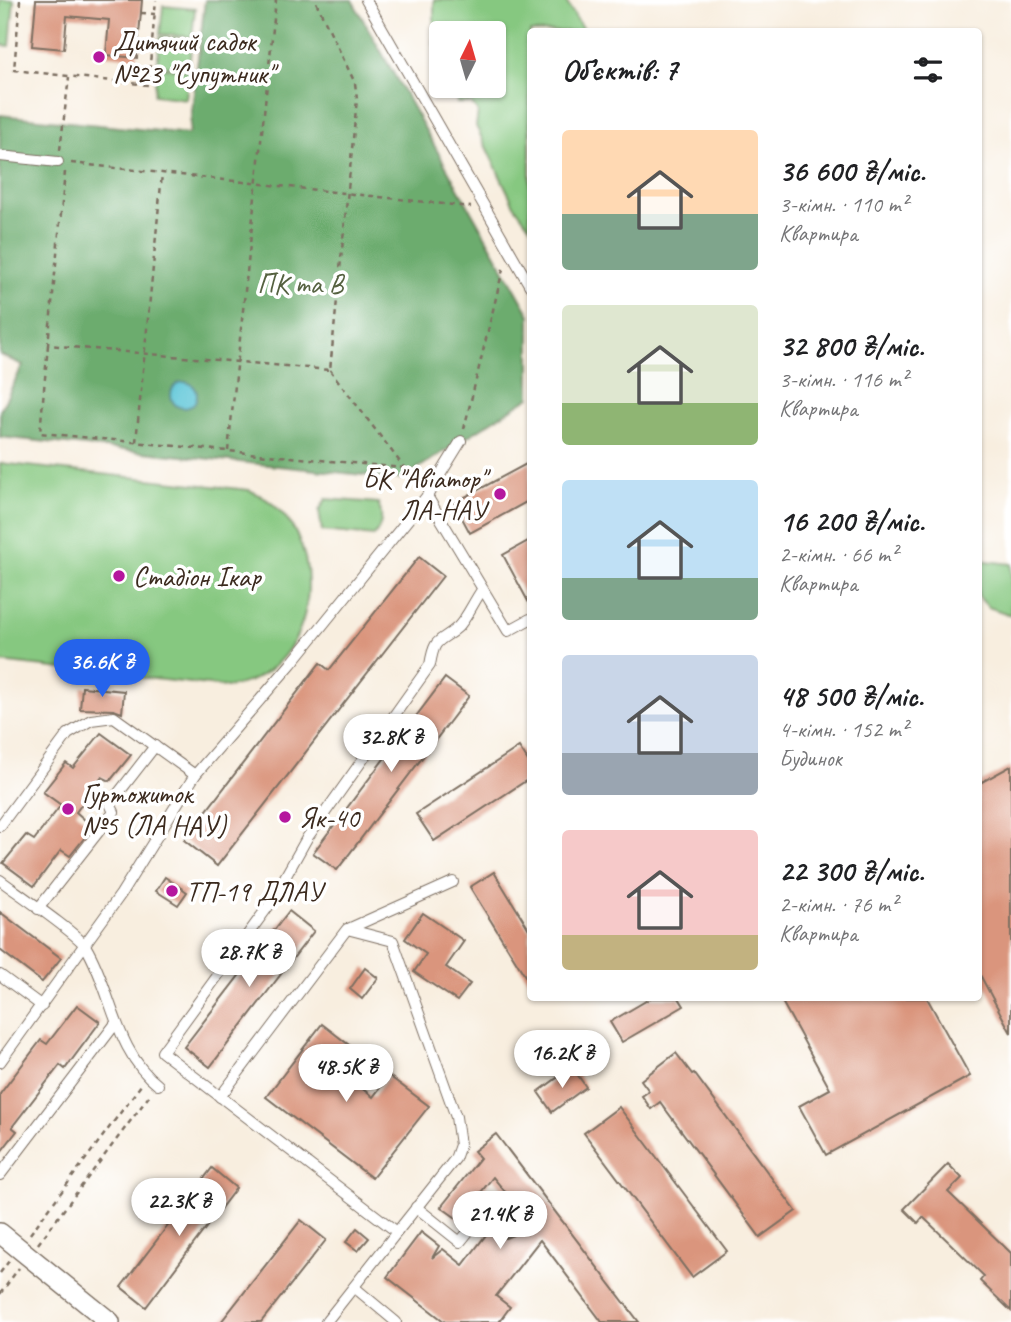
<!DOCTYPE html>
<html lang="uk">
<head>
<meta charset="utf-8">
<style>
  body { margin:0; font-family:Caveat,sans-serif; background:#f2f2f2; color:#202124; height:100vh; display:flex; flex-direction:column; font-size:26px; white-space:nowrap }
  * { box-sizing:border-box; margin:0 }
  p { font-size:23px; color:#757577 }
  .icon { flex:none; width:38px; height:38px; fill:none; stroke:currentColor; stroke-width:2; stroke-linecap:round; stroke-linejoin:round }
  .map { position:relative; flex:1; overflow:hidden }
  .sheet { position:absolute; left:527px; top:28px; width:455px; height:973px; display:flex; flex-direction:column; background:#fff; border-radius:7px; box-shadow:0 2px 5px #0004 }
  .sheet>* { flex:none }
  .needle { width:46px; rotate:5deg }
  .fabs { position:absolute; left:429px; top:21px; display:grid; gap:14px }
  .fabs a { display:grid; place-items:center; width:77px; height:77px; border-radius:7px; background:#fff; box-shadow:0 2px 5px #0004; font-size:35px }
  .price { position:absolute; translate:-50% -60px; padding:0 16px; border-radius:24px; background:#fff; color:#222; font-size:23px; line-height:46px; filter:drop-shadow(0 2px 4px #0008) }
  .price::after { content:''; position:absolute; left:50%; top:42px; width:21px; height:16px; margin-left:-10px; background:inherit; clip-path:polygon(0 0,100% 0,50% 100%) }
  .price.on { background:#2563eb; color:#fff }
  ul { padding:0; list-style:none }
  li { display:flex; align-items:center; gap:21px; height:175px; padding:0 35px }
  li span { display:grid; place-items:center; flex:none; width:196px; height:140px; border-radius:7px; color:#555 }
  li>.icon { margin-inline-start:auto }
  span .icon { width:84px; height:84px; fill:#fffc; stroke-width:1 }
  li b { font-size:30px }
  h2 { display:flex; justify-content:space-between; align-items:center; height:84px; padding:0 35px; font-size:30px }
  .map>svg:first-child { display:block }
  .green { fill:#86c880; stroke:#60794f; stroke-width:2 }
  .forest { fill:#6cac6e; stroke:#546b46; stroke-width:2 }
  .water { fill:#5dc6d8; stroke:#4c787b; stroke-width:2 }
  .building { fill:#da957d }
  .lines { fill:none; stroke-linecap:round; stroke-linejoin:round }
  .service-casing { stroke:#7d6f62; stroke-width:12 }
  .minor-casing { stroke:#7d6f62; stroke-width:22 }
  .path { stroke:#7d6f62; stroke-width:2.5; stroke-dasharray:5 5; stroke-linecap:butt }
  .service { stroke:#fff; stroke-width:10 }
  .minor { stroke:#fff; stroke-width:19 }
  .poi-dot { fill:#b5179e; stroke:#fff; stroke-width:2.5 }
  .labels { text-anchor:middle; stroke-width:7; stroke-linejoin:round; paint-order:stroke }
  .poi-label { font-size:28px; fill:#3b2a1e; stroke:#fff; text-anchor:start }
  .park-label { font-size:28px; fill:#556140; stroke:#fff }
</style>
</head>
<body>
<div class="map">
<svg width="1011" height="1322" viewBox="0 0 1011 1322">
  <rect width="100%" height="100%" fill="#fff"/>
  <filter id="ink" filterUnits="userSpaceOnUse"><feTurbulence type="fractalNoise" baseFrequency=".0143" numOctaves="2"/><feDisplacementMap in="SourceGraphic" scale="14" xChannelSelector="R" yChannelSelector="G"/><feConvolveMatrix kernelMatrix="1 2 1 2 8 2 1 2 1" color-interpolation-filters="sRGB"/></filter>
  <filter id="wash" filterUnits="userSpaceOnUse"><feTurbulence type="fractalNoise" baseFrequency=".00686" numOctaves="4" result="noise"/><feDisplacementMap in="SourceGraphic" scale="28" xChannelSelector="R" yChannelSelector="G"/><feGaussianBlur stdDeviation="1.57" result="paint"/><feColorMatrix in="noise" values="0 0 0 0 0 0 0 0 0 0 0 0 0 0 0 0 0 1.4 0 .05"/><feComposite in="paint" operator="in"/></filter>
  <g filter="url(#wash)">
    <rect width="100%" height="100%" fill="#f8eedf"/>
    <g class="green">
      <path d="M0,0H14L10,46L0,45Z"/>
      <path d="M434,0H565L584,31L530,32V227L514,205L476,126L478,112L471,103H457L459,86H494V33H441V51L434,45Z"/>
      <path d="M163,6L195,9L192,37L160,34Z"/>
      <path d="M160,37L192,40L189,68L157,65Z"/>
      <path d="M157,67L189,71L186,99L154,95Z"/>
      <path d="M0,463L249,490C337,526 324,674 227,687L0,662Z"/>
      <path d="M326,499L378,503C383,514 382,526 374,536L322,531L319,511Z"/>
      <path d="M978,560L1011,564V615L988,607L978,596Z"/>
    </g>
    <path class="forest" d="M205,0H352L530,315V397L401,479L0,437V411L23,365L0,355V115L189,134Z"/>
    <circle class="water" cx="184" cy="395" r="13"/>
    <g id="blocks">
      <g class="building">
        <path d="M36,0H142L137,58L106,55L109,20L67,16L64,49L32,46Z"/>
        <path d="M530,462V500L470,533L454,503Z"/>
        <path d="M530,540V605L503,555Z"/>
        <path d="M419,557L443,576L217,866L184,840L320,663L329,670Z"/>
        <path d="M445,678L469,696L337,870L313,853Z"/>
        <path d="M82,687L124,691L122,713L114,710L80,709Z"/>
        <path d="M101,733L131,755L110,781L102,777L76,812L93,827L70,856L61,850L34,886L3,863L26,835L34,840L61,805L43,792L66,763L73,768Z"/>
        <path d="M519,747L530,764V778L434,841L416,814Z"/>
        <path d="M1011,766V1033L978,971V784Z"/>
        <path d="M494,872L530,931V984L470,887Z"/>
        <path d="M165,877L187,892L178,905L156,891Z"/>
        <path d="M289,911L314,931L210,1067L184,1047Z"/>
        <path d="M0,912L61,958L42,982L0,950Z"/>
        <path d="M423,913L464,941L446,967L470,984L457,1001L414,972L426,954L405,939Z"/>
        <path d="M365,968L378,978L362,999L350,989Z"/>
        <path d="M651,998H679L684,1006L622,1042L610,1022Z"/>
        <path d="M780,998H927L970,1076L826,1155L799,1106L830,1089Z"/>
        <path d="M77,1005L100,1022L65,1069L60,1065L12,1127L17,1131L0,1153V1094L41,1040L47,1044Z"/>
        <path d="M322,1024L358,1052L342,1073L373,1097L389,1076L429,1106L372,1178L266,1097Z"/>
        <path d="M676,1053L692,1074L694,1073L796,1211L760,1237L660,1102L651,1109L642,1096L649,1091L641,1080Z"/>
        <path d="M572,1067L586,1087L552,1112L538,1092Z"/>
        <path d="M619,1107L727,1251L692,1277L584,1133Z"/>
        <path d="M496,1134L639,1322H602L540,1240L496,1296L510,1307L499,1322H445L387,1277L421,1232L439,1246L432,1258L443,1249L463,1265L492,1227L505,1238L513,1235L512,1226L496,1211L511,1199L493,1177L459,1220L441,1207L480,1158L474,1151Z"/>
        <path d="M948,1164L962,1178L948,1192L1011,1253V1311L980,1281L984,1276L923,1217L918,1223L904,1209Z"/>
        <path d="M212,1168L236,1188L146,1307L121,1287Z"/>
        <path d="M301,1220L326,1240L261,1322H221Z"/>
        <path d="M357,1228L369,1238L358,1251L346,1242Z"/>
      </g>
    </g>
  </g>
  <g filter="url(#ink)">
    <use href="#blocks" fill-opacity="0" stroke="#7d6f62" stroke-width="2"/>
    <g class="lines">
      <defs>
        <g id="service">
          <path d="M366,0L530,286"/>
          <path d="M0,156L58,162"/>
          <path d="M461,441L427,496L508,631L530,619"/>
          <path d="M0,826L68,734L91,720L114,717L195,775"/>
          <path d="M0,880C16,892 78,934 86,947C112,990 115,1052 158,1085"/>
          <path d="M38,909L114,812L110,804L155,746"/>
          <path d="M348,929L453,882"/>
          <path d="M0,975L42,1006"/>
          <path d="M0,1062L121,894L195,775L291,664L427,496"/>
          <path d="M220,1097L347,929L393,941L456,1117L460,1145L455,1159L397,1232"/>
          <path d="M0,1175L116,1023"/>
          <path d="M416,1207L460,1242L485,1211L507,1231"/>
          <path d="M354,1287L396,1322"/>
          <path d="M326,1322L397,1232L162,1052L270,904L307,838L430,665C435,635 439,644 458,627C467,618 474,601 482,590"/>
        </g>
        <path id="minor" d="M0,1233L110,1322"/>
      </defs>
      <use href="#service" class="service-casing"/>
      <use href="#minor" class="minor-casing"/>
      <g class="path">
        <path d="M20,0L14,70L148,85L156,0"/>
        <path d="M141,13L155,14"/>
        <path d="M60,150L69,77"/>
        <path d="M71,163L471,207"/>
        <path d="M65,172L48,345L330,370L357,99L355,83L315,0"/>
        <path d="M48,345L40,433L404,468"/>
        <path d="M330,370L419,487"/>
        <path d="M464,429L504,265"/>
        <path d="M136,442L162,174"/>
        <path d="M228,451L276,0"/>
        <path d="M30,1234L141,1085"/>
        <path d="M38,1244L150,1095"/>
        <path d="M0,1273L9,1261"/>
        <path d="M0,1294L19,1268"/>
      </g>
      <use href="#service" class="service"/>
      <use href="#minor" class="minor"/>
    </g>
  </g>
  <g class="poi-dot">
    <circle cx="99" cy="57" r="7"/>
    <circle cx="500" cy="494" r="7"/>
    <circle cx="119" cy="576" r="7"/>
    <circle cx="68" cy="809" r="7"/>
    <circle cx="285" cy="817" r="7"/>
    <circle cx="172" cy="891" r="7"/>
  </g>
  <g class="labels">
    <g class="poi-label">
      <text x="113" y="51">Дитячий садок<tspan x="113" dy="32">№23 "Супутник"</tspan></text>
      <text x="486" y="488" text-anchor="end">БК "Авіатор"<tspan x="486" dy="32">ЛА-НАУ</tspan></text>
      <text x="133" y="586">Стадіон Ікар</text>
      <text x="82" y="803">Гуртожиток<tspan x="82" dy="32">№5 (ЛА НАУ)</tspan></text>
      <text x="299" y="827">Як-40</text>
      <text x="186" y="901">ТП-19 ДЛАУ</text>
    </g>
    <g class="park-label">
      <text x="300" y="293">ПК та В</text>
    </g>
  </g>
</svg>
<div class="fabs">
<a><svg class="needle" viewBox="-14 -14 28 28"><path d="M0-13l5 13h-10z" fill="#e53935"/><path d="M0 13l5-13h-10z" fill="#757577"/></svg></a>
</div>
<b class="price on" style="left:102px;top:699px">36.6K ₴</b>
<b class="price" style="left:391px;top:774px">32.8K ₴</b>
<b class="price" style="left:249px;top:989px">28.7K ₴</b>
<b class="price" style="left:562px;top:1090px">16.2K ₴</b>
<b class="price" style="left:346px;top:1104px">48.5K ₴</b>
<b class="price" style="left:179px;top:1238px">22.3K ₴</b>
<b class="price" style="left:500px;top:1251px">21.4K ₴</b>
<section class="sheet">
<h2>Об’єктів: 7<svg class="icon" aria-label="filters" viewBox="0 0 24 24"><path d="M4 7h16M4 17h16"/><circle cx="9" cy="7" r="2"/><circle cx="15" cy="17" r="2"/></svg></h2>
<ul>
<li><span style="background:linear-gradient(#ffd9b3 60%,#7fa58c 0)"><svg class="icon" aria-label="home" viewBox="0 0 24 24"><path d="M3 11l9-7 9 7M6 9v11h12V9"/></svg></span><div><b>36 600 ₴/міс.</b><p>3-кімн. · 110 m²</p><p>Квартира</p></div></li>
<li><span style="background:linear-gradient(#dfe7d0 70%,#8fb573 0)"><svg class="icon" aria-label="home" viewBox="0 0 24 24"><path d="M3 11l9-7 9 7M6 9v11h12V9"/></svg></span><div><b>32 800 ₴/міс.</b><p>3-кімн. · 116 m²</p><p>Квартира</p></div></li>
<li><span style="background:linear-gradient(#bfe0f5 70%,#7fa58c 0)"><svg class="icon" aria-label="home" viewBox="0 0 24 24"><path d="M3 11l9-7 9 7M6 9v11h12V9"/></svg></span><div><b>16 200 ₴/міс.</b><p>2-кімн. · 66 m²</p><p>Квартира</p></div></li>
<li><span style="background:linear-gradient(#c9d6e8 70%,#9aa5b1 0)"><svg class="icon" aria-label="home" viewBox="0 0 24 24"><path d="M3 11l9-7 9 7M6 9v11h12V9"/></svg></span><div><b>48 500 ₴/міс.</b><p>4-кімн. · 152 m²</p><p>Будинок</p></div></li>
<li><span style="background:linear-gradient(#f6c9c9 75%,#c2b280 0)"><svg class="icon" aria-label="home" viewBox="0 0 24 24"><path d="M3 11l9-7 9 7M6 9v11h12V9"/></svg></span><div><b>22 300 ₴/міс.</b><p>2-кімн. · 76 m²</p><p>Квартира</p></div></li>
</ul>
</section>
</div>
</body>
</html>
